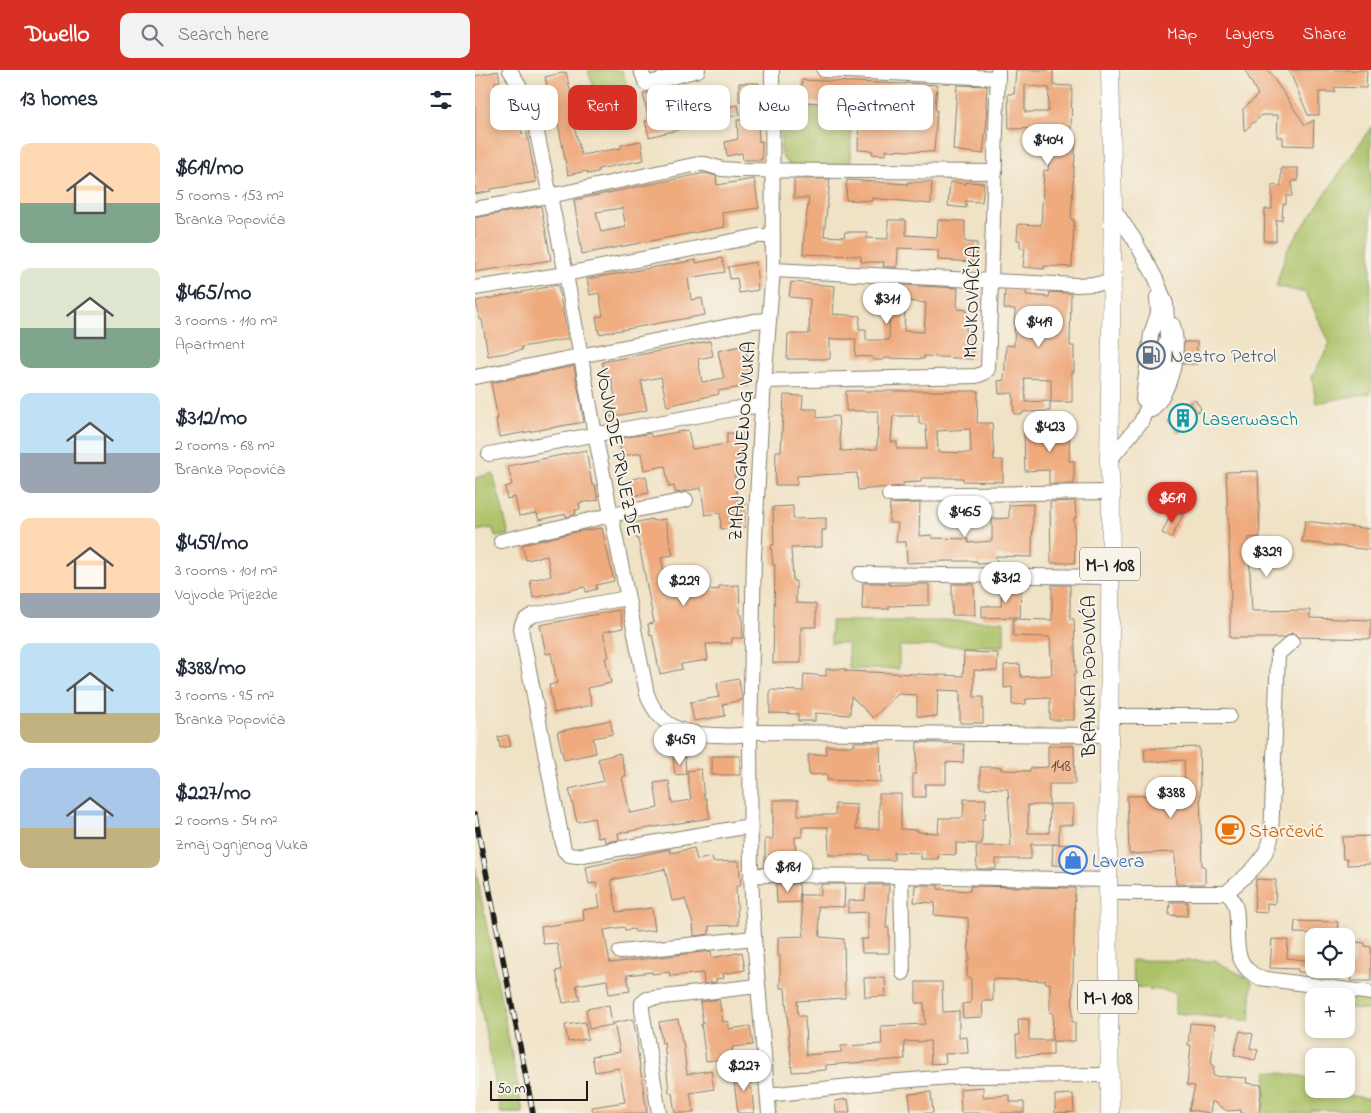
<!DOCTYPE html>
<html lang="en">
<head>
<meta charset="utf-8">
<style>
  body { margin:0; font-family:"Indie Flower",sans-serif; background:#f2f2f3; color:#1f2937; height:100vh; display:flex; flex-direction:column; font-size:19px; white-space:nowrap }
  * { box-sizing:border-box; margin:0 }
  p { font-size:16px; color:#747a83 }
  .icon { flex:none; width:28px; height:28px; fill:none; stroke:currentColor; stroke-width:2; stroke-linecap:round; stroke-linejoin:round }
  .map { position:relative; flex:1; overflow:hidden }
  .sheet { display:flex; flex-direction:column; background:#fff; width:475px }
  .sheet>* { flex:none }
  .banner { position:absolute; left:15px; top:15px; width:475px; height:45px; display:flex; gap:10px }
  .fabs { position:absolute; left:830px; top:858px; display:grid; gap:10px }
  .fabs a { display:grid; place-items:center; width:50px; height:50px; border-radius:10px; background:#fff; box-shadow:0 2px 8px #0003; font-size:25px }
  .scale { position:absolute; left:15px; bottom:12px; width:98px; box-sizing:border-box; padding-left:5px; border:2px solid #1c1c1c; border-top:0; font-size:14px; line-height:18px; white-space:nowrap; color:#1c1c1c; -webkit-text-stroke:4px #f7f3e8; paint-order:stroke }
  .price { position:absolute; translate:-50% -42px; padding:0 11px; border-radius:18px; background:#fff; color:#222; font-size:16px; line-height:32px; filter:drop-shadow(0 1px 2px #0008) }
  .price::after { content:''; position:absolute; left:50%; top:30px; width:15px; height:11px; margin-left:-8px; background:inherit; clip-path:polygon(0 0,100% 0,50% 100%) }
  .price.active { background:#d93025; color:#fff }
  ul { padding:0; list-style:none }
  li { display:flex; align-items:center; gap:15px; height:125px; padding:0 20px }
  li span { display:grid; place-items:center; flex:none; width:140px; height:100px; border-radius:10px; color:#555 }
  li>.icon { margin-inline-start:auto }
  span .icon { width:60px; height:60px; fill:#fffc; stroke-width:1 }
  li b { font-size:21px }
  h2 { display:flex; justify-content:space-between; align-items:center; height:60px; padding:0 20px; font-size:21px }
  .chip { padding:0 18px; border-radius:10px; background:#fff; box-shadow:0 2px 8px #0003; font-size:18px; line-height:45px }
  .chip.active { background:#d93025; color:#fff }
  header { display:flex; align-items:center; gap:30px; box-sizing:border-box; height:70px; padding:0 25px; background:#d93025; color:#fff }
  header strong { font-size:24px }
  nav { display:flex; gap:28px; margin-inline-start:auto; font-size:18px }
  .search { width:350px; height:45px; background:#f2f2f3; display:flex; align-items:center; gap:12px; box-sizing:border-box; padding:0 18px; border-radius:10px; color:#747a83; font-size:19px }
  main { display:flex; flex:1; min-height:0 }
  .map>svg:first-child { display:block }
  .green { fill:#abc267; stroke:#646f42 }
  .building { fill:#efaa7e; fill-rule:evenodd }
  .lines { fill:none; stroke-linecap:round; stroke-linejoin:round }
  .minor-casing { stroke:#867f70; stroke-width:16 }
  .major-casing { stroke:#867f70; stroke-width:19 }
  .minor { stroke:#fff; stroke-width:14 }
  .major { stroke:#fff; stroke-width:18 }
  .rail-casing { stroke:#1c1c1c; stroke-width:5.5 }
  .rail { stroke:#f7f3e8; stroke-width:4; stroke-dasharray:11; stroke-linecap:butt }
  .labels { text-anchor:middle; stroke-width:4; stroke-linejoin:round; paint-order:stroke }
  .number-label { font-size:18px; fill:#514034 }
  .shield { fill:#f7f3e8; stroke:#5e5c59; stroke-width:1 }
  .shield-label { font-size:19px; font-weight:bold; fill:#1c1c1c }
  .street-label { font-size:20px; fill:#1c1c1c; stroke:#f7f3e8 }
  .service-label { font-size:20px; fill:#4e5e75; stroke:#f7f3e8; text-anchor:start }
  .culture-label { font-size:20px; fill:#0d838f; stroke:#f7f3e8; text-anchor:start }
  .food-label { font-size:20px; fill:#c56008; stroke:#f7f3e8; text-anchor:start }
  .shop-label { font-size:20px; fill:#366cbe; stroke:#f7f3e8; text-anchor:start }
</style>
</head>
<body>
<header>
<strong>Dwello</strong>
<div class="search"><svg class="icon" aria-label="search" viewBox="0 0 24 24"><circle cx="10" cy="10" r="6"/><path d="M15 15l6 6"/></svg>Search here</div>
<nav><a>Map</a><a>Layers</a><a>Share</a></nav>
</header>
<main>
<section class="sheet">
<h2>13 homes<svg class="icon" aria-label="filters" viewBox="0 0 24 24"><path d="M4 7h16M4 17h16"/><circle cx="9" cy="7" r="2"/><circle cx="15" cy="17" r="2"/></svg></h2>
<ul>
<li><span style="background:linear-gradient(#ffd9b3 60%,#7fa58c 0)"><svg class="icon" aria-label="home" viewBox="0 0 24 24"><path d="M3 11l9-7 9 7M6 9v11h12V9"/></svg></span><div><b>$619/mo</b><p>5 rooms · 153 m²</p><p>Branka Popovića</p></div></li>
<li><span style="background:linear-gradient(#dfe7d0 60%,#7fa58c 0)"><svg class="icon" aria-label="home" viewBox="0 0 24 24"><path d="M3 11l9-7 9 7M6 9v11h12V9"/></svg></span><div><b>$465/mo</b><p>3 rooms · 110 m²</p><p>Apartment</p></div></li>
<li><span style="background:linear-gradient(#bfe0f5 60%,#9aa5b1 0)"><svg class="icon" aria-label="home" viewBox="0 0 24 24"><path d="M3 11l9-7 9 7M6 9v11h12V9"/></svg></span><div><b>$312/mo</b><p>2 rooms · 68 m²</p><p>Branka Popovića</p></div></li>
<li><span style="background:linear-gradient(#ffd9b3 75%,#9aa5b1 0)"><svg class="icon" aria-label="home" viewBox="0 0 24 24"><path d="M3 11l9-7 9 7M6 9v11h12V9"/></svg></span><div><b>$459/mo</b><p>3 rooms · 101 m²</p><p>Vojvode Prijezde</p></div></li>
<li><span style="background:linear-gradient(#bfe0f5 70%,#c2b280 0)"><svg class="icon" aria-label="home" viewBox="0 0 24 24"><path d="M3 11l9-7 9 7M6 9v11h12V9"/></svg></span><div><b>$388/mo</b><p>3 rooms · 95 m²</p><p>Branka Popovića</p></div></li>
<li><span style="background:linear-gradient(#a9c7e8 60%,#c2b280 0)"><svg class="icon" aria-label="home" viewBox="0 0 24 24"><path d="M3 11l9-7 9 7M6 9v11h12V9"/></svg></span><div><b>$227/mo</b><p>2 rooms · 54 m²</p><p>Zmaj Ognjenog Vuka</p></div></li>
</ul>
</section>
<div class="map">
<svg width="896" height="1043" viewBox="0 0 896 1043">
  <rect width="100%" height="100%" fill="#f7f3e8"/>
  <filter id="ink" filterUnits="userSpaceOnUse"><feTurbulence type="fractalNoise" baseFrequency=".02" numOctaves="2"/><feDisplacementMap in="SourceGraphic" scale="10" xChannelSelector="R" yChannelSelector="G"/><feConvolveMatrix kernelMatrix="1 2 1 2 8 2 1 2 1" color-interpolation-filters="sRGB"/></filter>
  <filter id="wash" filterUnits="userSpaceOnUse"><feTurbulence type="fractalNoise" baseFrequency=".0096" numOctaves="4" result="noise"/><feDisplacementMap in="SourceGraphic" scale="20" xChannelSelector="R" yChannelSelector="G"/><feGaussianBlur stdDeviation="1.12" result="paint"/><feColorMatrix in="noise" values="0 0 0 0 0 0 0 0 0 0 0 0 0 0 0 0 0 1.4 0 .05"/><feComposite in="paint" operator="in"/></filter>
  <g filter="url(#wash)">
    <rect width="100%" height="100%" fill="#f0e2c5"/>
    <g class="green">
      <path d="M115,0H147L159,37L126,45L121,23L113,1Z"/>
      <path d="M306,36L370,40V58H376V95H313V92L309,90L306,83Z"/>
      <path d="M896,57V323L841,333L837,307L855,273L831,223L801,216L812,180Z"/>
      <path d="M18,403L34,465L21,467L17,458L0,461V408Z"/>
      <path d="M356,551H529V576H424V599H374L373,573H356Z"/>
      <path d="M0,796L48,1043H26L0,906Z"/>
      <path d="M656,890L740,891L777,911L775,951L700,943V922L660,917Z"/>
      <path d="M859,923L896,927V939C887,940 879,941 871,935V926H862Z"/>
      <path d="M792,1001L839,1008V1019L896,1029V1040H836L835,1043H788Z"/>
    </g>
    <g id="blocks">
      <g class="building">
        <path d="M541,0H578V15L597,16L596,65L601,66L596,149L599,150L597,197L569,196V199L548,197L550,178H545V170H542L543,154L566,155L569,100L573,101L576,58L534,59L533,24H539ZM550,15L574,18L573,42H550Z"/>
        <path d="M770,0H793L830,55L839,50L838,76L808,75V67H802L803,45H787L769,61L768,39L783,25Z"/>
        <path d="M814,0H892L891,18L860,17V22H844V45H833Z"/>
        <path d="M23,1L25,11L19,12L25,35L40,32L47,64L52,63L61,112L16,119V121L0,124V6Z"/>
        <path d="M91,2L99,38L121,35L122,47L98,51L106,85L146,78V75L166,71L169,90L123,99V102L113,104L112,101L93,105L82,48L80,49L70,7Z"/>
        <path d="M327,10L431,14V13L462,15L460,39L462,40L459,82L411,80V85L397,84L398,81L383,80L384,45L377,44L378,34L326,32Z"/>
        <path d="M264,13H284L285,30L264,31Z"/>
        <path d="M482,15L512,16L511,37H513L512,49L508,84L478,80Z"/>
        <path d="M190,19L197,51L220,45L223,55L174,67L170,51H174L168,24Z"/>
        <path d="M263,35L265,45L233,50L232,40Z"/>
        <path d="M262,50H283L284,72L287,71V90H268L267,83L252,86L250,72L263,69Z"/>
        <path d="M806,98H823V111H817V126H811V134H808L807,150H801V171H789L790,139H797V115L806,116Z"/>
        <path d="M230,103L241,106L242,115L279,109L284,138L247,143L250,157L107,184L99,130ZM147,138L151,157L126,162L121,142Z"/>
        <path d="M319,109H355L349,166L369,167L370,162H392V168L413,169V150H431V165L462,167L463,150L490,151V172L502,173L501,192L463,190V180L423,178L422,197H408L409,192H386V186L328,184L329,165L334,128H319Z"/>
        <path d="M372,110L433,114V112H457L456,134L397,128V131L371,130Z"/>
        <path d="M475,112L491,114V112L509,113L507,132L491,131V138L473,136Z"/>
        <path d="M66,136L76,190L0,202V148Z"/>
        <path d="M247,188L250,202L213,208L216,230L227,228L230,245L124,264L121,247L128,246L124,223L115,225L112,209L221,190V193Z"/>
        <path d="M281,192L283,220L264,223L262,208L255,209L253,197Z"/>
        <path d="M316,212L360,216L358,244L385,246L384,259H391V270H414L415,231L405,229L406,214L483,218L482,239L492,240L491,261H499L497,289L449,286V289L409,288V290H398V287L380,286L381,269H355V289H312L313,264H334L335,229L314,227ZM430,231L451,233L449,262L429,261Z"/>
        <path d="M83,215L93,269L46,277L47,280L13,286L7,249L5,250L1,231Z"/>
        <path d="M530,220L551,221V225L574,227L575,222L596,223L595,276H599V302H597V332H576V309L549,308L551,332L575,331V341L548,342V344H539L538,323L524,324L523,311L529,310L531,275L539,276L540,239H529Z"/>
        <path d="M235,271L238,286L223,289L227,312L249,308L243,281L270,275L276,305L271,306L273,316L243,321L244,324L192,336L186,307L166,311L172,340L135,347L132,329L140,327L136,305L130,306L127,292Z"/>
        <path d="M709,272H722V294H708Z"/>
        <path d="M99,296L109,352L24,367L21,349H23L16,313Z"/>
        <path d="M371,321H503L502,353H517L519,390H528V412L488,411V408H446V412L428,413V416L383,420L382,403L322,406V415H300L301,381H306L309,325L328,326L327,339H342V348L363,346L366,381L402,379L403,341H371ZM418,346H444V354H451L452,379H422V372H416ZM495,359L496,383L463,382L462,361Z"/>
        <path d="M720,329L726,339L717,345L721,351L703,364L693,351Z"/>
        <path d="M572,353H595L594,391H599V414H574V400L550,401L549,362L572,361Z"/>
        <path d="M213,360L217,379L252,374V363L270,364V383H267L269,398L259,399L263,434H270V457L246,459L245,443L230,445L226,418L201,423L199,416L194,417L190,396L169,400L166,383L147,386L144,369L175,363L176,367Z"/>
        <path d="M111,380L117,415H120L123,430L104,433L105,439L100,440L101,444L91,447V444L64,450L62,443L44,446L40,427L32,429L30,417L37,415L33,396Z"/>
        <path d="M783,401L785,467L773,468L777,541L835,540V548L896,550V569L824,567L820,564L816,563L809,568H755V530H756L751,402Z"/>
        <path d="M171,406L174,423L157,426L153,410Z"/>
        <path d="M600,431L601,448H599L600,493H576L575,432Z"/>
        <path d="M445,433L444,466L457,465V468L493,469V473L517,471V449L534,448V435L558,434L557,487L521,486L522,493L502,494V491H472L432,493L431,472H421L423,453H414L415,434Z"/>
        <path d="M318,436V449L351,448V460H347V477L316,478L318,511H321V533L341,534V557H326V593H298L300,495H298L296,475H299L298,437Z"/>
        <path d="M698,440L708,445L696,468L687,463Z"/>
        <path d="M177,449V451L190,449L198,485L186,487L191,512L202,510L205,524L244,519V516L264,515L265,545H267L268,568H257V573L231,574L233,590L206,594L207,599L185,604L177,565L175,566L173,554L179,553L163,469H162L158,453Z"/>
        <path d="M830,451L896,459V480L827,472Z"/>
        <path d="M127,458L139,511L121,515L122,519L111,522L110,517L58,528L55,510L76,506L72,486L51,490L47,475L105,461Z"/>
        <path d="M388,513H414V515L454,514V535L414,536V539H387Z"/>
        <path d="M477,514H499L500,545H477Z"/>
        <path d="M527,515H546L545,547L507,548V536H526Z"/>
        <path d="M577,515H595V549H599L601,604H599V650H575V628L551,629V634L537,635V617L529,618V595L545,594L546,607L577,605L575,569L574,567L538,566V549L577,550Z"/>
        <path d="M144,540L148,558L128,562L134,587L130,588L136,613L113,618L117,635L79,643L74,615L82,613L76,583L71,584L65,555Z"/>
        <path d="M489,582L523,583L522,601L499,600V627H508V653H485V621L463,620L462,647L442,646V625L423,624L398,648L376,626L375,645L340,643V651H323V644L295,643V620L328,621L329,604L351,606V599H371L370,601L488,606Z"/>
        <path d="M264,609L267,630L248,634L250,646L219,651L215,632L244,627L242,613Z"/>
        <path d="M135,650L138,664L118,668L121,683L89,690L82,662Z"/>
        <path d="M33,665L36,676L25,678L23,667Z"/>
        <path d="M379,672H405L406,712L352,710V704L334,705L333,685L351,684V676H379Z"/>
        <path d="M442,672L489,674L488,693L471,692V714H450V727H438V704H441Z"/>
        <path d="M573,676H599L600,714H574V735H553V763H574L575,734H598V755H584V774H556V789H521V799H502L501,776H536L533,719L505,718V697H526V700L555,701V698L573,697Z"/>
        <path d="M724,677L727,796H730V814H701L700,782L654,784L652,726L689,725V737L711,736L709,690L670,692L669,679Z"/>
        <path d="M145,683L151,706L147,707L155,743L183,738L179,713L194,711L197,733L216,730L212,701L226,699L229,728H231L235,748L143,763L144,770L130,772L129,766L123,768L119,748L102,752L94,719L129,711L123,689Z"/>
        <rect x="237" y="686" width="28" height="19"/>
        <path d="M210,687L211,704L200,705L198,688Z"/>
        <path d="M404,724H426V759L443,760V762L463,763L464,748H488L489,729H511L510,749H507V774L481,773V785L463,784V789H446V783L419,782V790H394V785H354L353,757H327V767H320L321,789H323V797L290,796V769H298V730H323V745H360V734L382,735L381,759H404Z"/>
        <path d="M896,766V794L872,795V789H868L867,767Z"/>
        <path d="M578,774L598,775V796L577,795Z"/>
        <path d="M219,778L222,790L237,787L238,792L264,791L266,816H261L263,855L234,856V864L219,866L218,854L210,829L197,831L190,799L136,810L142,842L177,838L180,860L160,862L159,859L150,860L149,857L129,860L135,893L236,881L237,888L267,882L270,900L248,904L249,908L241,909V912L229,914L228,903L195,906L194,902L177,904V902L152,905L155,921L134,924L132,910L101,915L105,930L88,933L81,901L86,900L82,873L68,874L66,857L109,850L108,840L125,837L121,813L114,814L111,797L195,779V783Z"/>
        <path d="M781,809L801,810L800,834L792,833V843L779,842Z"/>
        <path d="M301,814H324L325,832L302,833Z"/>
        <path d="M346,814H370L369,837L343,836L345,867L369,869L370,928L322,931L323,946H330L331,985L366,982V976L407,974L406,956L450,954L449,933H441V912H467L468,942L484,941V968L492,967L493,983L470,984L471,993L456,994L455,971L429,972L430,989L351,995V1000L317,1002L310,918H305V886H303V867L329,866L325,825H346Z"/>
        <path d="M391,815H414L411,858H414V883H387L386,869H393V842L373,843V831L390,830Z"/>
        <path d="M440,815H463V819L495,821V816L600,818L597,952H600V971H578V985L542,986L541,965H544L543,949H554V970H577L578,943H575V913H571V911L518,909V931H507L508,947L488,948L487,934L496,933V908H492V891H494L493,848L459,845L460,833L439,832Z"/>
        <path d="M695,832H713L712,846L694,845Z"/>
        <path d="M820,851L863,852L862,864L819,863Z"/>
        <path d="M797,869L813,870L812,888L839,891V903L823,902V899L795,898Z"/>
        <path d="M880,872L890,873V876L896,877V911H876L877,908L871,907V894L879,895Z"/>
        <path d="M410,907L411,926L390,927L389,908Z"/>
        <path d="M244,929L248,952L253,951L254,959L275,956L278,975L257,977L258,988L231,991L226,954H228L225,932Z"/>
        <path d="M134,935L137,955L114,959L111,939Z"/>
        <path d="M158,949L163,976L162,977L172,1043H118L117,1037L150,1032L144,998L120,1002L117,986L145,982L139,953Z"/>
        <path d="M203,949L207,972H208L212,1004L236,1000L239,1019L215,1023L219,1043H200L197,1023H194L189,972L187,973L184,952Z"/>
        <path d="M110,952L113,969L93,972L90,955Z"/>
        <path d="M715,953L740,955L736,995L739,996L738,1006L772,1008L771,1013L787,1015L784,1043H766V1040L752,1041L737,1031L735,1043L714,1040L720,1016L712,1015L716,975H713Z"/>
        <path d="M765,961L778,964L775,978L783,980L780,990L759,985Z"/>
        <path d="M275,1001L279,1043H263L258,1004Z"/>
        <path d="M508,1017V1027L535,1025V1032H549V1043H486L485,1019Z"/>
        <path d="M456,1022L458,1043H436L434,1024Z"/>
        <path d="M598,1024L599,1042L580,1043V1025Z"/>
        <path d="M373,1029L375,1043H361L360,1031Z"/>
      </g>
    </g>
  </g>
  <g filter="url(#ink)">
    <use href="#blocks" fill-opacity="0" stroke="#867f70" stroke-width="1"/>
    <g class="lines">
      <defs>
        <g id="minor">
          <path d="M35,0L53,31L58,43L91,204L120,364L172,624C184,657 207,664 240,665C255,666 268,666 283,662L634,665"/>
          <path d="M166,0L171,14L223,0"/>
          <path d="M349,0L523,8"/>
          <path d="M0,139L84,124L223,94H230L247,99L262,100L520,102"/>
          <path d="M298,200L602,215L637,213"/>
          <path d="M0,218L91,204L283,166H298"/>
          <path d="M0,307L279,251L294,250"/>
          <path d="M289,311L501,306L509,303L513,299L523,0"/>
          <path d="M668,329L676,264L683,243L682,227"/>
          <path d="M677,340C696,320 706,282 698,255"/>
          <path d="M14,384L270,337L288,336"/>
          <path d="M634,391L666,352L675,331L692,268V252L691,234L681,209L659,169L638,138"/>
          <path d="M414,425L636,422"/>
          <path d="M26,471L136,445L211,430"/>
          <path d="M385,504L635,507"/>
          <path d="M152,528L58,545C50,549 47,551 46,559L89,780L94,785L102,786L275,756"/>
          <path d="M634,646H754"/>
          <path d="M276,805L426,806L633,810"/>
          <path d="M426,806L428,903"/>
          <path d="M633,823H751C777,840 743,889 785,908L896,923"/>
          <path d="M751,823C769,807 790,793 796,768L803,584L817,572"/>
          <path d="M145,882L279,868"/>
          <path d="M293,1025L411,1012L488,1006L635,1005"/>
          <path d="M184,1043L167,940V933L172,929L282,916"/>
          <path d="M294,1043L279,868L276,805L275,664L279,487L286,352L298,200L297,0"/>
        </g>
        <path id="major" d="M635,0L638,138L634,391L636,422L633,810L635,1043"/>
      </defs>
      <use href="#minor" class="minor-casing"/>
      <use href="#major" class="major-casing"/>
      <use href="#minor" class="minor"/>
      <use href="#major" class="major"/>
      <defs>
        <path id="rail" d="M0,745L58,1043"/>
      </defs>
      <use href="#rail" class="rail-casing"/>
      <use href="#rail" class="rail"/>
    </g>
  </g>
  <defs>
    <symbol id="fuel-ring" viewBox="-11 -11 22 22"><circle r="9.5" fill="#f7f3e8" stroke="#5c6f8a" stroke-width="1.5"/><path d="M-5.5-6h7V0h2V4h1.3V-2.5L3-4.5l.8-.8L6-3V5H2.5V1h-1V6h-7ZM-4.2-4.7v3.2H.2V-4.7Z" fill="#5c6f8a"/></symbol>
    <symbol id="building-ring" viewBox="-11 -11 22 22"><circle r="9.5" fill="#f7f3e8" stroke="#0f9aa8" stroke-width="1.5"/><path d="M-4-6H4V6H1V3H-1V6H-4ZM-2.5-4.3h1.7v1.8h-1.7ZM.8-4.3h1.7v1.8H.8ZM-2.5-1h1.7V.8h-1.7ZM.8-1h1.7V.8H.8Z" fill="#0f9aa8"/></symbol>
    <symbol id="cafe-ring" viewBox="-11 -11 22 22"><circle r="9.5" fill="#f7f3e8" stroke="#e8710a" stroke-width="1.5"/><path d="M-5.5-4.5H6V0H3Q3 3.5 0 3.5H-2.5Q-5.5 3.5-5.5 0ZM3-3.2v2h1.7v-2ZM-6 4.5H4V6H-6Z" fill="#e8710a"/></symbol>
    <symbol id="shop-ring" viewBox="-11 -11 22 22"><circle r="9.5" fill="#f7f3e8" stroke="#3f7fe0" stroke-width="1.5"/><path d="M-5-2.5h2.3a2.7 3.5 0 0 1 5.4 0H5L5.5 6h-11ZM-1.5-2.5h3a1.5 2.3 0 0 0-3 0Z" fill="#3f7fe0"/></symbol>
  </defs>
  <g fill-rule="evenodd">
    <use href="#fuel-ring" x="660" y="269" width="32" height="32"/>
    <use href="#building-ring" x="692" y="332" width="32" height="32"/>
    <use href="#cafe-ring" x="739" y="744" width="32" height="32"/>
    <use href="#shop-ring" x="582" y="774" width="32" height="32"/>
  </g>
  <g class="labels">
    <g class="number-label">
      <text x="586" y="701">148</text>
    </g>
    <g class="shield">
      <rect x="605" y="477.5" width="60" height="33" rx="4"/>
      <rect x="603" y="910.5" width="60" height="33" rx="4"/>
    </g>
    <g class="shield-label">
      <text x="635" y="501">M-I 108</text>
      <text x="633" y="934">M-I 108</text>
    </g>
    <g class="street-label">
      <text transform="translate(496 232) rotate(-88)" y="7">MOJKOVAČKA</text>
      <text transform="translate(266 371) rotate(-86)" y="7">ZMAJ OGNJENOG VUKA</text>
      <text transform="translate(144 382) rotate(79)" y="7">VOJVODE PRIJEZDE</text>
      <text transform="translate(613 606) rotate(-90)" y="7">BRANKA POPOVIĆA</text>
    </g>
    <g class="service-label">
      <text x="695" y="292">Nestro Petrol</text>
    </g>
    <g class="culture-label">
      <text x="727" y="355">Laserwasch</text>
    </g>
    <g class="food-label">
      <text x="774" y="767">Starčević</text>
    </g>
    <g class="shop-label">
      <text x="617" y="797">Lavera</text>
    </g>
  </g>
</svg>
<div class="fabs">
<a><svg class="icon" aria-label="locate" viewBox="0 0 24 24"><circle cx="12" cy="12" r="6"/><path d="M12 2v4M12 18v4M2 12h4M18 12h4"/></svg></a>
<a>+</a>
<a>−</a>
</div>
<div class="scale">50 m</div>
<b class="price" style="left:573px;top:96px">$404</b>
<b class="price" style="left:412px;top:255px">$311</b>
<b class="price" style="left:564px;top:278px">$419</b>
<b class="price" style="left:575px;top:383px">$423</b>
<b class="price active" style="left:697px;top:454px">$619</b>
<b class="price" style="left:490px;top:468px">$465</b>
<b class="price" style="left:792px;top:508px">$329</b>
<b class="price" style="left:531px;top:534px">$312</b>
<b class="price" style="left:209px;top:537px">$229</b>
<b class="price" style="left:205px;top:696px">$459</b>
<b class="price" style="left:696px;top:749px">$388</b>
<b class="price" style="left:313px;top:823px">$181</b>
<b class="price" style="left:269px;top:1022px">$227</b>
<div class="banner">
<a class="chip">Buy</a>
<a class="chip active">Rent</a>
<a class="chip">Filters</a>
<a class="chip">New</a>
<a class="chip">Apartment</a>
</div>
</div>
</main>
</body>
</html>
